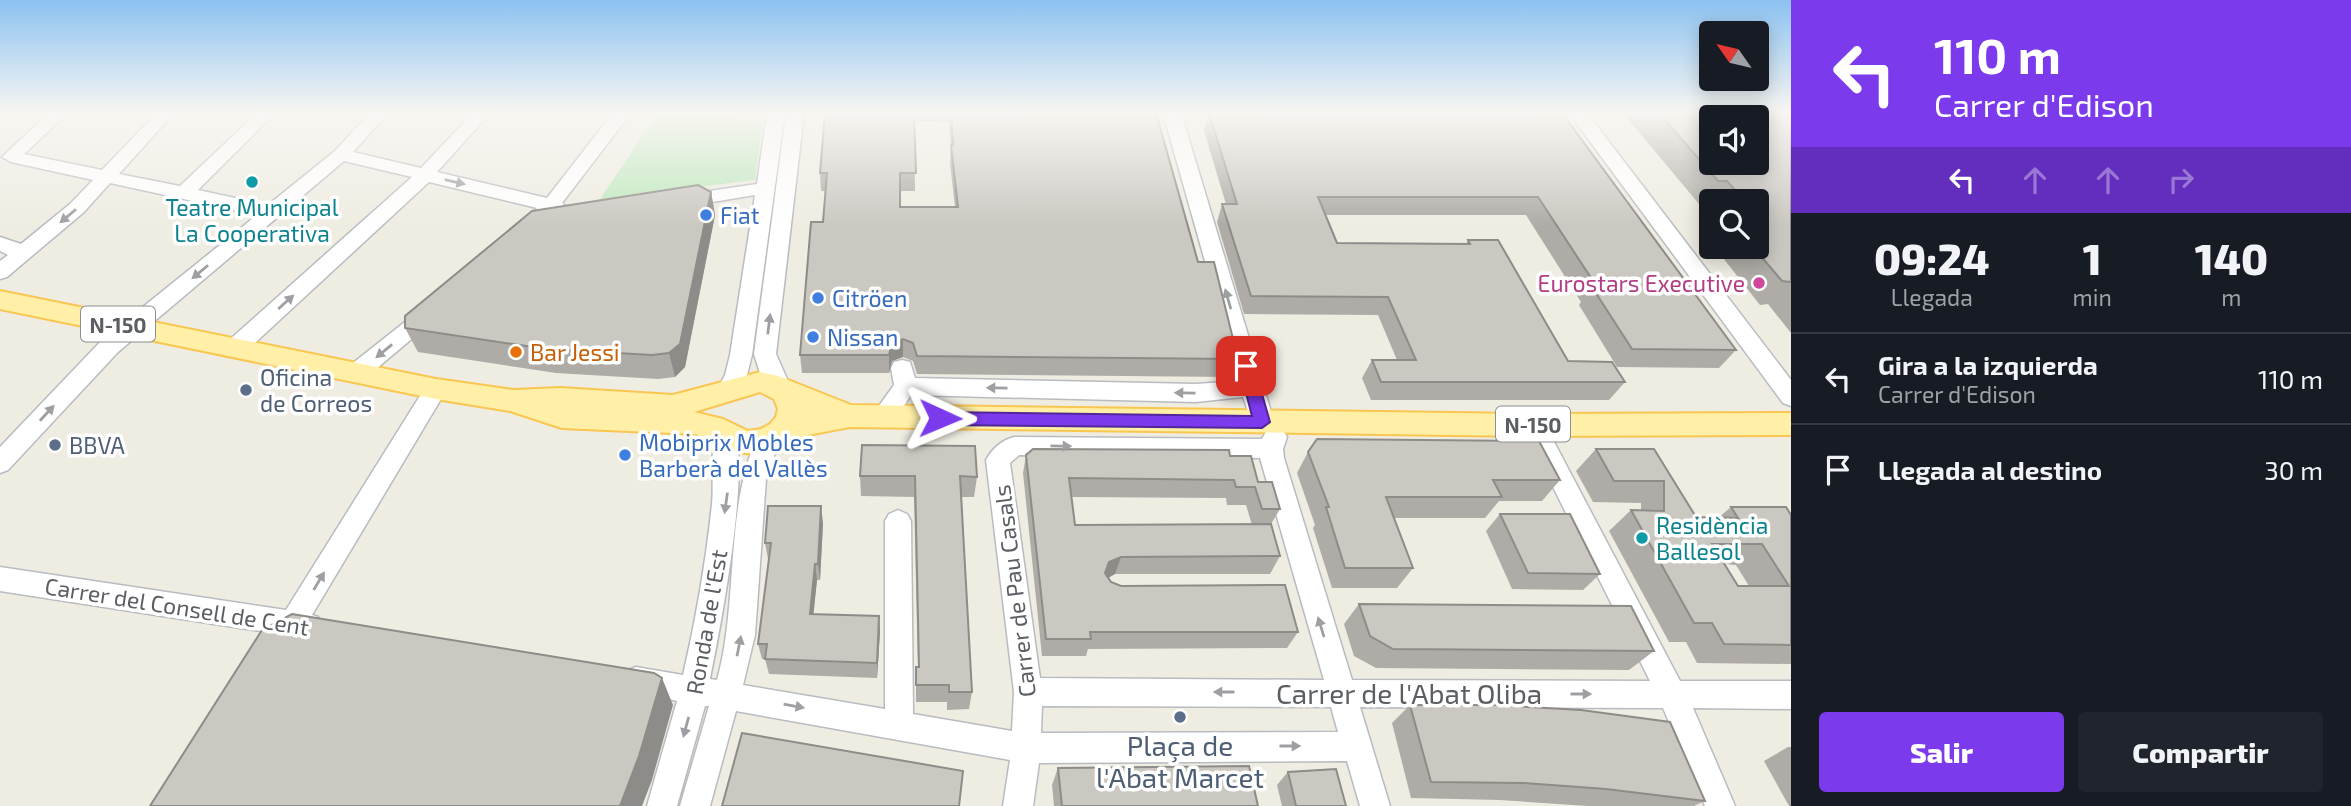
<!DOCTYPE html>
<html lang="es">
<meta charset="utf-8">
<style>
body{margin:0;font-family:"Exo 2",sans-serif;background:#20242c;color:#f1f3f6;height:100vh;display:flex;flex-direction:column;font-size:26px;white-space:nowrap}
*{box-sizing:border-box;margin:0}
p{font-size:23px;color:#9ea1a6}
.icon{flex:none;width:38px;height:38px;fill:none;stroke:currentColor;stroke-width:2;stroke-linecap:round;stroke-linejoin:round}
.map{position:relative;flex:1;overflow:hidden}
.panel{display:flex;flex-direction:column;background:#171b24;width:560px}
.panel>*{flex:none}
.top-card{background:#7c3aed;color:#fff;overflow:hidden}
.needle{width:46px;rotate:304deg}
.tools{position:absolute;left:1699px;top:21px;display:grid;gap:14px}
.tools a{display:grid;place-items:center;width:70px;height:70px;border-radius:7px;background:#171b24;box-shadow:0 4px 18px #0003;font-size:35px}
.pin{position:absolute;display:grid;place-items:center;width:60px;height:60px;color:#fff;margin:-30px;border-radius:14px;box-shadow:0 4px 10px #0006}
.me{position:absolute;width:77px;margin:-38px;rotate:91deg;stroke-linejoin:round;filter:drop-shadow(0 0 5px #0008)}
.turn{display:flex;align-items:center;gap:24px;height:147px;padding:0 28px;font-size:32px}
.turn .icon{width:91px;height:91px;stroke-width:2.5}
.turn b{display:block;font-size:49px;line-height:60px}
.lanes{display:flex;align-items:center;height:66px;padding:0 28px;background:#0003;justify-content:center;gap:35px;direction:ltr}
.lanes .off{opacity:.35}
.eta{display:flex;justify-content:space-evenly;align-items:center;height:119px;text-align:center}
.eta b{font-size:42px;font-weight:800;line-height:49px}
.cta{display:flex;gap:14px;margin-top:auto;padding:14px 28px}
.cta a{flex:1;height:80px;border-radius:7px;background:#7c3aed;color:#fff;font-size:28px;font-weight:800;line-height:80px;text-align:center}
.cta a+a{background:#20242c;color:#f1f3f6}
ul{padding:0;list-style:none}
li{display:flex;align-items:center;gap:21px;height:91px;padding:0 28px;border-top:2px solid #363941}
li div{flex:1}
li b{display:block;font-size:26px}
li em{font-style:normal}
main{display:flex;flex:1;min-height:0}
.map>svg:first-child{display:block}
</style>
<main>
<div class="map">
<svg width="1791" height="806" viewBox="0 0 1791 806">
<rect width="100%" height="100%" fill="#efece2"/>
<path fill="#bee8bd" d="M658,113H701L763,121L755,180L600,199Z"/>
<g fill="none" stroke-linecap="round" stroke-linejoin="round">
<defs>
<g id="minor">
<path d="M49,113H68L24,154L102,170L157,113H174L119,174L180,186L257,113H275L198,190L268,205L335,151L370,113H388L353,152L421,168L473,113H490L437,172L547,198L613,113H631L562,203L571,211L568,215L561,217L553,214C543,225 535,239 520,234L517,230L537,208L429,182L243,354L235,356L227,354L224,348L227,342L412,177L344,161L118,352L8,470L0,473V447L102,340L257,215L110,183L84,212L7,277L0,279V261L8,255L0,251V237L21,244L70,204L93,180L11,162L2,157Z"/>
<path d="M767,113H785L752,355L747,375L735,398L727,401L719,398L716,392L725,375L730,355L755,195L682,207L673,201L682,195L757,184Z"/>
<path d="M786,113H804L776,354L791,388L788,394L780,396L772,394L760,373L754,354Z"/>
<path d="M1163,113H1181L1264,388L1274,422L1270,428L1262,431L1254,428L1243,397L1196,402L911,395C902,408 894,429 875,423L871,417L894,385L891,368L894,362L902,360L910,362L915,378L1196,384L1239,381Z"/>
<path d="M1569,113H1587L1791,380V406L1783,403Z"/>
<path d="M432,304L439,306L442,311L439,316L364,379L356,381L348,379L345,373L348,367L425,306Z"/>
<path d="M436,380L444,383L447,389L312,615L318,617L322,626L318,635L308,638L299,637L297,642L287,645L277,642L273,633L0,591V567L286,610L428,383Z"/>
<path d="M1534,416L1542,419L1680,681H1791V709L1693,708L1735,806H1705L1663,708L1360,707L1390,806H1360L1347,761L1039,763L1033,806H1003L1010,760L736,711L710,806H680L709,706H705L677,806H647L677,701L626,689L622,680L626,671L636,667L683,675C696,619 706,561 712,504C714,486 710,441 717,428L725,426L733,428C752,464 719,635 710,679L717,680C739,603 724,501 760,432L768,430L776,432L780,439L766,479L755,635L743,685L885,709V521L889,514L898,510L907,514L911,521L913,714L1012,731L1014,692L986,460C992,449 1002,440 1014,437L1262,439L1267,430L1275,428L1283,430L1287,437L1283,449L1284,458L1352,680L1650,681L1522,425L1526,419ZM1019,455L1260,458L1324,680L1040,678L1010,463ZM1042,706L1331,707L1338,732L1041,733Z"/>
</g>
<path id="major" d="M0,291L436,379L514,390L561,388L673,395L760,372L778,376L851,405L1534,414L1791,413V435L1534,436L849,427C831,431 813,433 796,438C778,442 764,455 744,453C726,451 712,437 694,434L562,428L510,411L436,399L0,309ZM760,392L774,399L778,409L776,417L770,424L761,429L748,431L723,419L694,412Z"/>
</defs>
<use href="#minor" stroke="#b8bbc0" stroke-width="3"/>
<use href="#major" stroke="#f9c751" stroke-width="4"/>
<use href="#minor" fill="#fff" fill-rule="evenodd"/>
<use href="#major" fill="#ffefa7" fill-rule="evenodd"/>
</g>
<g fill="#afaca7" fill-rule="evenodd">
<path d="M825,113H1156L1198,262L1238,359L1230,377L917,374L913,361L903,357L892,361L889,373H802L800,355L823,222L825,191H821L820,173ZM914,121L949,122L951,145L950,163L955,207H900V191H915Z"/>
<path d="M1209,113H1562L1736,350L1719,368L1617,367L1579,305L1581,302L1526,215H1325L1337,243L1466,244L1468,240L1568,361L1625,382L1609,400H1371L1362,378L1372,360H1397L1378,315L1244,314L1217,222L1222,204H1226L1204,131Z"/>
<path d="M1623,113H1791V333L1768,304L1760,305L1716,249L1717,247H1757V201H1712V209L1708,204H1699Z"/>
<path d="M711,192L715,215L685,367L675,377L658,379L556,373L418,352L405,328Z"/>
<path d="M1596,449H1654L1696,517L1718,518L1731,507L1791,515V664L1697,663L1686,642H1669L1609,531L1631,510H1641V503L1593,502L1576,471ZM1725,564L1736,565L1749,586H1738Z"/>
<path d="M1308,452L1560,480L1542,501H1499L1485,518H1393L1413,568L1397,588H1332L1313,528L1315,525L1297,473Z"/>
<path d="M1026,455L1230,456L1258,482L1280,509L1271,524L1280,556L1270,574H1115L1108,578L1111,582L1121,586L1298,632L1287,648L1088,649L1086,656H1042L1023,473ZM1071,497L1226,498L1227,505H1246L1252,525H1075Z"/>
<path d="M860,476L977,477L974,497H961L972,692L969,709L947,710V702H916V667H918L914,497L861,496Z"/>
<path d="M1500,514L1600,574L1583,590L1512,589L1486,531Z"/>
<path d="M823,523L820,580H817L813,614L879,616L880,632L877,678L769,674L765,659H762L758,644L769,559H768L765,543Z"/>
<path d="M1359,604L1654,651L1629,670L1376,668L1354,656L1344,624Z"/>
<path d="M1410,705L1705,801L1694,806H1588L1500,800L1411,798L1392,723Z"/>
<path d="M1788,747H1791V806H1789L1764,761Z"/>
<path d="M1058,768L1258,806H1054L1052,785Z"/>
<path d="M1288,772L1346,806H1282L1277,785Z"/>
</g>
<g fill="#8e8c88">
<path d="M711,192L715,215L685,367L675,377L669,353Z"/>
<path d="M903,339V357L892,361L889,373V355L892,343Z"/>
<path d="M821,506L823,523L820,580L818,564Z"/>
<path d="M1121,557L1115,574L1104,580L1100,590L1109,562Z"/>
<path d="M815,564L817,580L812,629L810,614Z"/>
<path d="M879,616L880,632L877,678V663Z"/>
<path d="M662,678L673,705L652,780L642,806H620Z"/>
</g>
<g fill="#cbc8c2" stroke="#8e8c88" stroke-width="2" fill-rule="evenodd">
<path d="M825,113H914L916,173H900V207H958L951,145H953L951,113H1156L1198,262H1214L1238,359L917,356L913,343L903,339L892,343L889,355H800L811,222H823L827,173H820Z"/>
<path d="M1209,113H1562L1736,350L1632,349L1592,287H1597L1538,197H1318L1337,243L1470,244L1468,240H1498L1568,361L1612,362L1625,382H1381L1372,360H1416L1388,297L1251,296L1222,204H1237Z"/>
<path d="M1659,113H1791V282L1782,281L1753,247H1757V201H1745L1727,181H1718ZM1712,117H1757V163H1712Z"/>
<path d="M698,185L711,192L680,344L669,353L652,355L546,349L405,328V316L532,211Z"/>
<path d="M1317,439L1539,441L1560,480H1493L1502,497H1386L1413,568H1345L1326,507H1329L1308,452Z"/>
<path d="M862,445L975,446L977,477L960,476L972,692H949V685H916V667H919L915,476H860Z"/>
<path d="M1033,449L1229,450L1230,456H1251L1258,482H1272L1280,509H1262L1255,487H1236L1234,480L1069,478L1075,525L1271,524L1280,556L1121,557L1109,562L1105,573L1111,582L1121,586L1285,585L1298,632H1090L1091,639H1046L1026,455Z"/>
<path d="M1596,449H1654L1696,517L1738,518L1731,507H1786L1791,515V645L1724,644L1712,623H1694L1631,510L1664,511V481H1614ZM1712,544H1762L1789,586H1738Z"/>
<path d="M768,506H821L818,564H815L810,614L879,616L877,663L765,659L767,644H758L771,543H765Z"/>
<path d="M1500,514H1570L1600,574L1528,573Z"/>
<path d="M1359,604L1631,606L1654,651L1393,649L1370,636Z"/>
<path d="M292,614L654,673L662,678L639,756L620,806H150L262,630Z"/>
<path d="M1410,705H1495L1581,710L1670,722L1705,801L1606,789L1523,783L1431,782Z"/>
<path d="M742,733L963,771L959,806H722Z"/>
<path d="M1249,766L1258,806H1062L1058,768Z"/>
<path d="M1336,769L1346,806H1296L1288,772Z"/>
</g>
<defs><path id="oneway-solid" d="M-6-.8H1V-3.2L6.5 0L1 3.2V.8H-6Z" transform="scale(1.75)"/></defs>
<g fill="#9d9fa2">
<use href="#oneway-solid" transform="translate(455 182) rotate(13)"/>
<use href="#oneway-solid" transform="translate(68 216) rotate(140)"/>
<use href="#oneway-solid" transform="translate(200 272) rotate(140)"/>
<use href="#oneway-solid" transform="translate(1228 299) rotate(-106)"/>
<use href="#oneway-solid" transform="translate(286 302) rotate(-42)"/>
<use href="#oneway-solid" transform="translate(769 324) rotate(-83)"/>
<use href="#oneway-solid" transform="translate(384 351) rotate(141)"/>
<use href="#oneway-solid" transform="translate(997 388) rotate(-179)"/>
<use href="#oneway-solid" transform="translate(1185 393) rotate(-179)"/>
<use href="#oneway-solid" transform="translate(47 413) rotate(-47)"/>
<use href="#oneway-solid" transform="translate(1061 446) rotate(1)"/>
<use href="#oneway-solid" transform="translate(726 503) rotate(98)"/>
<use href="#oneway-solid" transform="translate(319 581) rotate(-59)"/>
<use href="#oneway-solid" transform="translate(1321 627) rotate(-107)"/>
<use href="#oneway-solid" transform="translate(739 646) rotate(-79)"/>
<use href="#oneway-solid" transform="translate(1224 692) rotate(-180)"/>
<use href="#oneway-solid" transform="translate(1581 694)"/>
<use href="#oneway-solid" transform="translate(794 706) rotate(10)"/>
<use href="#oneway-solid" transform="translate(686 727) rotate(105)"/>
<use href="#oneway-solid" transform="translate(1290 746)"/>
</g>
<linearGradient id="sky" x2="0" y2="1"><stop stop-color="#8cc2f1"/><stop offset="0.5" stop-color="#f8f6f2"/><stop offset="1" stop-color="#f8f6f2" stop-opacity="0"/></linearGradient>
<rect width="1791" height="226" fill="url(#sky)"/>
<path fill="#7c3aed" stroke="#51269a" stroke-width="2" d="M1246,360L1254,366L1270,422L1262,428L940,425L932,418L940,412L1252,416L1239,366Z"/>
<g fill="#0f9aa8" stroke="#fff" stroke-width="2.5">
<circle cx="252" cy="182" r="7"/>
<circle cx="1642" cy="538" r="7"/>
</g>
<g fill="#3f7fe0" stroke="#fff" stroke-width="2.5">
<circle cx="706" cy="215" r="7"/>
<circle cx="818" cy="298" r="7"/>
<circle cx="813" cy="337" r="7"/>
<circle cx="625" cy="455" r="7"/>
</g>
<circle fill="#d1479c" stroke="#fff" stroke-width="2.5" cx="1759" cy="283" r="7"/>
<circle fill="#e8710a" stroke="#fff" stroke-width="2.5" cx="516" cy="352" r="7"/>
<g fill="#5c6f8a" stroke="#fff" stroke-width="2.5">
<circle cx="246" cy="390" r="7"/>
<circle cx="55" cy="445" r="7"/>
<circle cx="1180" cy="717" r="7"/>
</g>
<g text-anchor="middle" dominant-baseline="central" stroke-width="7" stroke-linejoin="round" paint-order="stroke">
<g fill="#fff" stroke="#8c8f92" stroke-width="2">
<rect x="81" y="306.5" width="74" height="35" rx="5"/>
<rect x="1496" y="406.5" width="74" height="35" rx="5"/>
</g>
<g font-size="21" font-weight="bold" fill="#5b5f64">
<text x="118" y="324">N-150</text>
<text x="1533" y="424">N-150</text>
</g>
<g font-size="23" fill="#0d838f" stroke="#fff">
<text x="252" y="207">Teatre Municipal<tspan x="252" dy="26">La Cooperativa</tspan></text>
<text x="1656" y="525" text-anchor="start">Residència<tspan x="1656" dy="26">Ballesol</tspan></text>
</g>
<g font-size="23" fill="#366cbe" stroke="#fff" text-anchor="start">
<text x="720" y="215">Fiat</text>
<text x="832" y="298">Citröen</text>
<text x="827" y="337">Nissan</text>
<text x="639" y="442">Mobiprix Mobles<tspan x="639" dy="26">Barberà del Vallès</tspan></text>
</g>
<g font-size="23" fill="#b23c85" stroke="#fff" text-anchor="end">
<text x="1745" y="283">Eurostars Executive</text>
</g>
<g font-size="23" fill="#c56008" stroke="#fff" text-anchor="start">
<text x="530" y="352">Bar Jessi</text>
</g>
<g font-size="23" fill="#4e5e75" stroke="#fff" text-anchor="start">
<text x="260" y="377">Oficina<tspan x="260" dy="26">de Correos</tspan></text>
<text x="69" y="445">BBVA</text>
</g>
<g font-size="23" fill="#5b5f64" stroke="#fff">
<text transform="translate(1014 591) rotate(-97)">Carrer de Pau Casals</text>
<text transform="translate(177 606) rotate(9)">Carrer del Consell de Cent</text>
<text transform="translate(706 622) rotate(-80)">Ronda de l'Est</text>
</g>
<g font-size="28" fill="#5b5f64" stroke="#fff">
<text x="1409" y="693">Carrer de l'Abat Oliba</text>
</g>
<g font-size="28" fill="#4e5e75" stroke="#fff">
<text x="1180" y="745">Plaça de<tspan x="1180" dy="32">l'Abat Marcet</tspan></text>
</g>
</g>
</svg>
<div class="tools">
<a><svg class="needle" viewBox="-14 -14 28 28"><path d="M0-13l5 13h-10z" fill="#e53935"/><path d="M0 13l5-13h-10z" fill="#9ea1a6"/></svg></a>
<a><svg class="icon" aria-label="sound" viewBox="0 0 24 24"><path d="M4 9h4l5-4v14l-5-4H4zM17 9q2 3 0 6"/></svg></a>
<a><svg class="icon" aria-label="search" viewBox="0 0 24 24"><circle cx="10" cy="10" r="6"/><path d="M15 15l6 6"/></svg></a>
</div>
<div class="pin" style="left:1246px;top:366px;background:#d93025"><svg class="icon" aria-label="arrive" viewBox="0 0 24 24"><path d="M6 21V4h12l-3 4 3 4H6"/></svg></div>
<svg class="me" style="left:940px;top:418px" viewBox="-20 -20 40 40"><path d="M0-17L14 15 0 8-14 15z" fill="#7c3aed" stroke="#fff" stroke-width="4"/></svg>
</div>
<section class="panel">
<div class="top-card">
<div class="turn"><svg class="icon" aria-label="left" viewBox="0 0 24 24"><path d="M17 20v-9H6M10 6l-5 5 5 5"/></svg><div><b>110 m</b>Carrer d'Edison</div></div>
<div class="lanes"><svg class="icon" aria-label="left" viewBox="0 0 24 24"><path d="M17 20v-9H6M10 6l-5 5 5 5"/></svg><svg class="icon off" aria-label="ahead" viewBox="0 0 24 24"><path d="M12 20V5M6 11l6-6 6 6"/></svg><svg class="icon off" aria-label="ahead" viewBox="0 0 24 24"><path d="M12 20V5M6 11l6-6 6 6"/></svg><svg class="icon off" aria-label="right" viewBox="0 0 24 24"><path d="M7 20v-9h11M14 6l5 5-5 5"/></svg></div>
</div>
<div class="eta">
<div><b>09:24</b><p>Llegada</p></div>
<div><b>1</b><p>min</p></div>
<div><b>140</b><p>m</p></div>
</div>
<ul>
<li><svg class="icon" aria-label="left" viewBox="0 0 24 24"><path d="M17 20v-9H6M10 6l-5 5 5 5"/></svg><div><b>Gira a la izquierda</b><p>Carrer d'Edison</p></div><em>110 m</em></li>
<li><svg class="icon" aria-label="arrive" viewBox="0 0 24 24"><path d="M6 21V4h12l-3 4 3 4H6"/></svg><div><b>Llegada al destino</b></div><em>30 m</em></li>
</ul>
<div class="cta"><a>Salir</a><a>Compartir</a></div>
</section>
</main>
